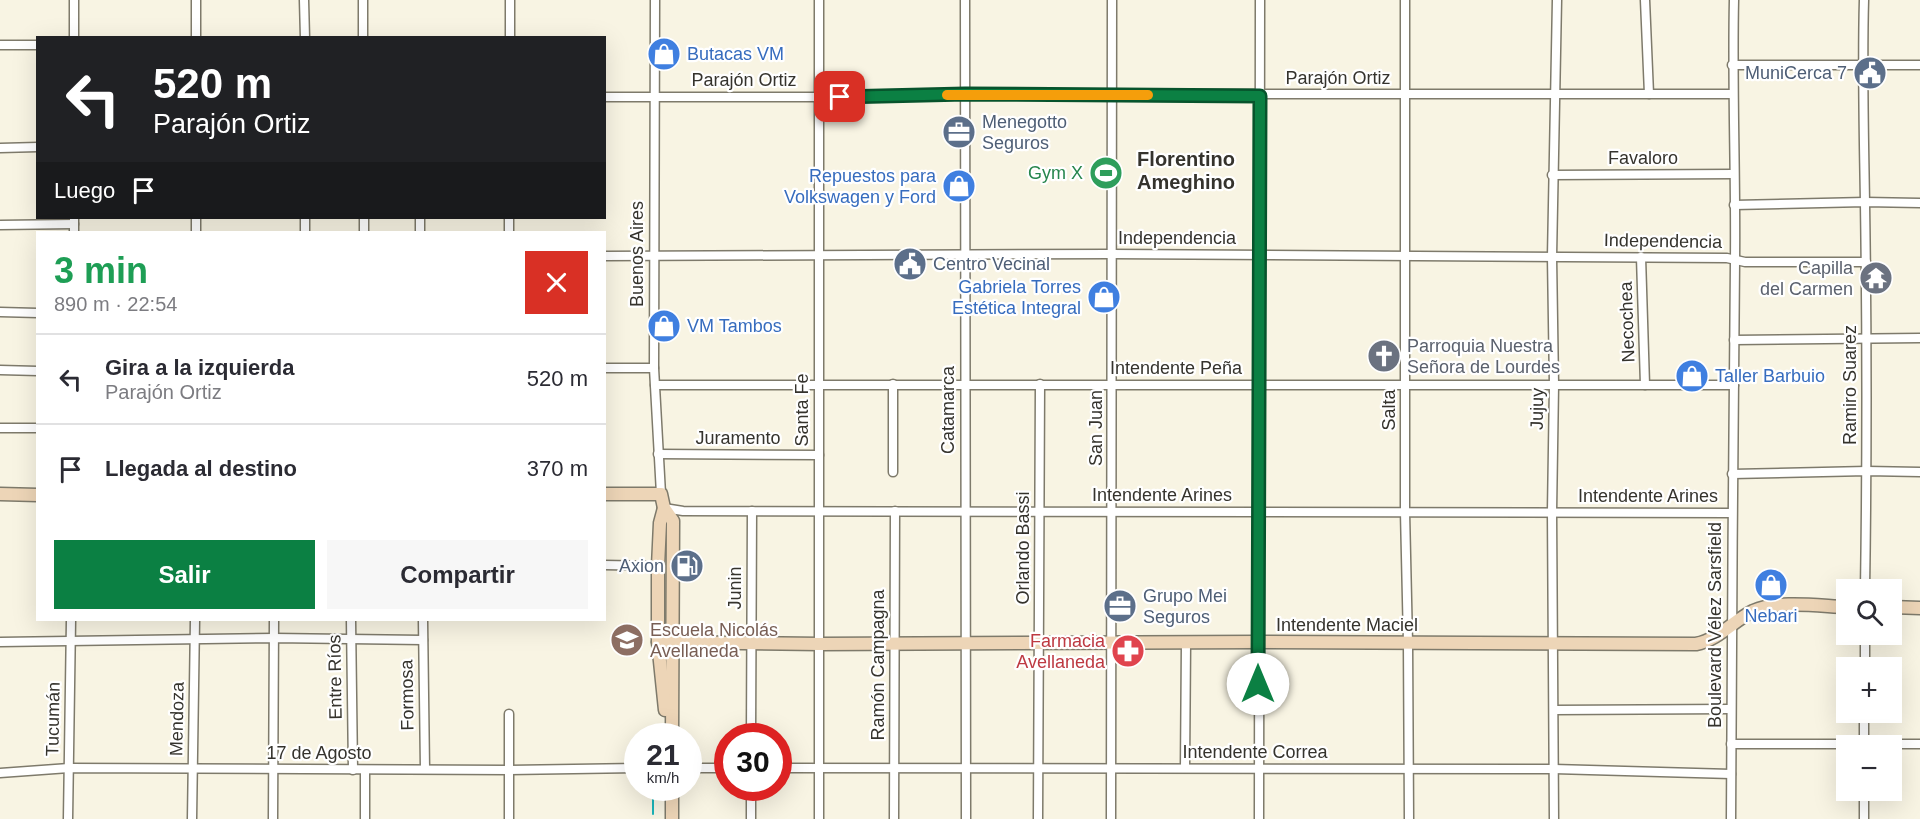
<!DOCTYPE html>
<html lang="es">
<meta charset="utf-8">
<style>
body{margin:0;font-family:Helvetica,sans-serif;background:#f7f7f7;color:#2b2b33;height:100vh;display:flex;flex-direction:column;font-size:22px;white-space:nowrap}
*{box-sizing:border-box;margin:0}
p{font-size:20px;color:#7c7c81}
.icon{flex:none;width:33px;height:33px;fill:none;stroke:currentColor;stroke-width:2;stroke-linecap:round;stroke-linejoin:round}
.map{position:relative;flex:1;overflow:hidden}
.side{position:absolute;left:36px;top:231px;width:570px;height:390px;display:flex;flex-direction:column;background:#fff;border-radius:0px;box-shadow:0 6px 24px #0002}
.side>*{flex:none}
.top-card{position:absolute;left:36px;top:36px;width:570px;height:183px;border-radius:0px;box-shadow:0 6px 24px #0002;background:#202124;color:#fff;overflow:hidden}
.tools{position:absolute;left:1836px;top:579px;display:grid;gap:12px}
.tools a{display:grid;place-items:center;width:66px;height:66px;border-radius:0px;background:#fff;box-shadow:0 6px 24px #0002;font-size:30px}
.speed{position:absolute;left:624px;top:723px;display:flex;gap:12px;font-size:30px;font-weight:700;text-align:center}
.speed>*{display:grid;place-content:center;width:78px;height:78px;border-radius:50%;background:#fff;box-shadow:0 6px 24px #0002;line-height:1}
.speed small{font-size:15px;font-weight:400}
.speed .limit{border:9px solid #d22;background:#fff;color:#111}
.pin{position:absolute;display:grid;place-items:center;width:51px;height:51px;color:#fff;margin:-26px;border-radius:12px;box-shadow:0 3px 9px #0006}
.me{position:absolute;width:66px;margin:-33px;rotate:0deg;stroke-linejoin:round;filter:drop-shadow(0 0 4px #0008)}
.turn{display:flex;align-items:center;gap:21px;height:126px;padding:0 18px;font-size:27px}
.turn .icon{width:78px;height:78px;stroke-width:2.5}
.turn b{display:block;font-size:42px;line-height:51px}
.then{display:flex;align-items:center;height:57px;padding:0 18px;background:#0003;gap:12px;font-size:22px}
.round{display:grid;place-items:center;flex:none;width:63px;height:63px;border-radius:0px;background:#f7f7f7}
.headline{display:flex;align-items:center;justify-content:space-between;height:102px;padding:0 18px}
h1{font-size:36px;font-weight:600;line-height:45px;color:#1e9e55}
.action{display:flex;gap:12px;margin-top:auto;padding:12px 18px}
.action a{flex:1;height:69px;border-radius:0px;background:#0b8043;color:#fff;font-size:24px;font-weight:600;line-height:69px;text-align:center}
.action a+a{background:#f7f7f7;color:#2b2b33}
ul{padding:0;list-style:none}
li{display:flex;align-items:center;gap:18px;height:90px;padding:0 18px;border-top:2px solid #e1e1e2}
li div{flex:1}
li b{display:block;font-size:22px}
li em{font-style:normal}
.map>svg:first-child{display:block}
</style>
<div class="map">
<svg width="1920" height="819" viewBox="0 0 1920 819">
<rect width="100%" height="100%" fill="#f8f4e3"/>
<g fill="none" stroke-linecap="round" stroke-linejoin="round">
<path stroke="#1ab4b9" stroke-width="2" d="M653,788V814"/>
<defs>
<g id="minor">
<path d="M304,0L305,38"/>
<path d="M363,0V38"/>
<path d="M655,0L654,368L661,494"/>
<path d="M819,0V819"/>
<path d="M965,0L966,819"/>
<path d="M1405,0V512L1408,643L1409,819"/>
<path d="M1645,0L1649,94"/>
<path d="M1864,0C1862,68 1864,136 1865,204C1867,333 1867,461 1865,590"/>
<path d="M74,38V0"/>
<path d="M196,38V0"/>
<path d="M510,38V0"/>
<path d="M0,45H38"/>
<path d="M1732,65H1920"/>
<path d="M604,97H819L965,94H1732"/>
<path d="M0,148L38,147"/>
<path d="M1552,175L1734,174"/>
<path d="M1734,205L1865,202L1920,203"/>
<path d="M74,218V232"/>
<path d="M196,218V232"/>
<path d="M420,218V232"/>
<path d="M0,225L74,224"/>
<path d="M305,232V218"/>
<path d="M364,232V218"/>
<path d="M509,232V218"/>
<path d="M604,256L1111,254L1727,258L1745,262H1866"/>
<path d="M1641,257L1645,385"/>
<path d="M0,312L38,313"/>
<path d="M1734,340L1920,338"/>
<path d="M604,368H654"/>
<path d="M0,370L38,371"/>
<path d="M893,384V472"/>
<path d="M655,385H1734"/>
<path d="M0,428H38"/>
<path d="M658,454L819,455"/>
<path d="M1732,474L1867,471L1920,472"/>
<path d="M664,508L683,511L1732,513"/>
<path d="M604,565L658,566"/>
<path d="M351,620L353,770"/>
<path d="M423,620L425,769"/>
<path d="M0,642L274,638L423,640"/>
<path d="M1865,668V634"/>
<path d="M1554,710L1731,709"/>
<path d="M509,714V819"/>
<path d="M751,736L752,511"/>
<path d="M1731,744H1920"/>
<path d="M1864,746V712"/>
<path d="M688,768H728"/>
<path d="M778,768L1554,769L1731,774"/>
<path d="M1185,768L1186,643"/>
<path d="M365,770V819"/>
<path d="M0,773L69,768L509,770L638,768"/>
<path d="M1864,790V819"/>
<path d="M68,819L71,620"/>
<path d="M192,819L195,620"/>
<path d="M273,819L274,620"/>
<path d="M751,819V788"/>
<path d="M894,819L895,511"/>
<path d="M1038,819L1040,384"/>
<path d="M1111,819L1112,0"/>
<path d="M1259,819L1260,0"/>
<path d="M1554,819L1552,512L1554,385L1552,257L1557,0"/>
<path d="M1731,819C1731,633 1734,448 1735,262C1736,175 1732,88 1734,0"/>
</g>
<g id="secondary">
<path d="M0,494L38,495"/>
<path d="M604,494H661L664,508L673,521L672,736"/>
<path d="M664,508L660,523L658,566V642L665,710"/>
<path d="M1892,607L1920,608"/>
<path d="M658,642L820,644L1258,642L1696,644C1718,640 1733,621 1753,611C1778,600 1819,606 1846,607"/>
<path d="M672,788V819"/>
</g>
</defs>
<use href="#minor" stroke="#7e7a6b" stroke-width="11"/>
<use href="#secondary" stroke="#7e7a6b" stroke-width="15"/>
<use href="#minor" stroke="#fff" stroke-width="8"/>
<use href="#secondary" stroke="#edd5b7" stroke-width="12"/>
</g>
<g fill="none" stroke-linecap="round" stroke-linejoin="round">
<defs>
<path id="route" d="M840,97L965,94L1260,96L1258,684"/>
</defs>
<use href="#route" stroke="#07532c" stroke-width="15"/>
<use href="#route" stroke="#0b8043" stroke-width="10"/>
<path stroke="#f59e0b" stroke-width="10" d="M947,95H1148"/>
</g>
<defs>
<symbol id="shop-disc" viewBox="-11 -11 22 22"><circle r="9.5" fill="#3f7fe0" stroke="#fff"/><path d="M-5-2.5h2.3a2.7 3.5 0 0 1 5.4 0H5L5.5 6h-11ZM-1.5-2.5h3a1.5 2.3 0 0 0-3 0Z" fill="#fff"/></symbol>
<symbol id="civic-disc" viewBox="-11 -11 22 22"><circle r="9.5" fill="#5c6f8a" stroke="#fff"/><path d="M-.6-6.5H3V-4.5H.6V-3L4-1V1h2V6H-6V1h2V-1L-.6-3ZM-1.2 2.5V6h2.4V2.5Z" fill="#fff"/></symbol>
<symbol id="office-disc" viewBox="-11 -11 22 22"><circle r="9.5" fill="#5c6f8a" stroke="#fff"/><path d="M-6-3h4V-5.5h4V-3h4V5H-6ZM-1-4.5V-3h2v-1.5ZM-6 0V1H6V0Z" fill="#fff"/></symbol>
<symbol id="stadium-disc" viewBox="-11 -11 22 22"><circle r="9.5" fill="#2e9e5b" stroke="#fff"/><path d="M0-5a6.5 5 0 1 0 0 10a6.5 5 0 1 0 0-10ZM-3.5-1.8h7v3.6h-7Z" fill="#fff"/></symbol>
<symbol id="temple-disc" viewBox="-11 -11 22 22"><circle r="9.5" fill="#6b7280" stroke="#fff"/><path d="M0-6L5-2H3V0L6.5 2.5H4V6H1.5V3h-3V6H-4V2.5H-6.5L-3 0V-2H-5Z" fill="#fff"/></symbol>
<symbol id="church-disc" viewBox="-11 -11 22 22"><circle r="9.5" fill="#6b7280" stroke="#fff"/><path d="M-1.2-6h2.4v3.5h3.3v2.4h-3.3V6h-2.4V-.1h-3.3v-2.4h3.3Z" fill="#fff"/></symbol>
<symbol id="fuel-disc" viewBox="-11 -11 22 22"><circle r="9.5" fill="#5c6f8a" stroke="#fff"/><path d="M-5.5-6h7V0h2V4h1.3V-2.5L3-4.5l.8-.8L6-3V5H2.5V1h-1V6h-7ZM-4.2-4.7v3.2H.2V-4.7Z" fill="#fff"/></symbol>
<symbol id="school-disc" viewBox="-11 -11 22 22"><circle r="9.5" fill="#8d6e63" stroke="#fff"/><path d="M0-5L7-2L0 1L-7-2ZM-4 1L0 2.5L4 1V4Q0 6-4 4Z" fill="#fff"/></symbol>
<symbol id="pharmacy-disc" viewBox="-11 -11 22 22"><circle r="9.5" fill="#e0444e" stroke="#fff"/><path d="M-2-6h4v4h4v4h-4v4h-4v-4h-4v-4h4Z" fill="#fff"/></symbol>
</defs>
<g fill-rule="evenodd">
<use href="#shop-disc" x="645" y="35" width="38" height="38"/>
<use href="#civic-disc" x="1851" y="54" width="38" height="38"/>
<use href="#office-disc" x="940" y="113" width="38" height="38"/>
<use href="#stadium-disc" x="1087" y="154" width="38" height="38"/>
<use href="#shop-disc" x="940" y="167" width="38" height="38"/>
<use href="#civic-disc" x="891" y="245" width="38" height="38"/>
<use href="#temple-disc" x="1857" y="259" width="38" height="38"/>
<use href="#shop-disc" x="1085" y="278" width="38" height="38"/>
<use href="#shop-disc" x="645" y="307" width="38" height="38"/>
<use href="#church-disc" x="1365" y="337" width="38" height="38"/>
<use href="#shop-disc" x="1673" y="357" width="38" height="38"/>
<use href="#fuel-disc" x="668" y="547" width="38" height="38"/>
<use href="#shop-disc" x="1752" y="566" width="38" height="38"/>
<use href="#office-disc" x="1101" y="587" width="38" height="38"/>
<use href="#school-disc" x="608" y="621" width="38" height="38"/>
<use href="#pharmacy-disc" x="1109" y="632" width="38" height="38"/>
</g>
<g text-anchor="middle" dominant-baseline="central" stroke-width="4.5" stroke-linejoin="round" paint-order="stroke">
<g font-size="18" fill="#366cbe" stroke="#fff" text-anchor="start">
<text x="687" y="54">Butacas VM</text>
<text x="936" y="176" text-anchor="end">Repuestos para<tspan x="936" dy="21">Volkswagen y Ford</tspan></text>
<text x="1081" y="287" text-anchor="end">Gabriela Torres<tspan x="1081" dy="21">Estética Integral</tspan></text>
<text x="687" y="326">VM Tambos</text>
<text x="1715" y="376">Taller Barbuio</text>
<text x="1771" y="616" text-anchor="middle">Nebari</text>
</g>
<g font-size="18" fill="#4e5e75" stroke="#fff" text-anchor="start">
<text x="1847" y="73" text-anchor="end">MuniCerca 7</text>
<text x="982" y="122">Menegotto<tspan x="982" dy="21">Seguros</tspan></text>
<text x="933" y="264">Centro Vecinal</text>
<text x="664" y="566" text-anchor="end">Axion</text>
<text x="1143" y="596">Grupo Mei<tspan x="1143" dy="21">Seguros</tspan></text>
</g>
<g font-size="18" fill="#35332d" stroke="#fff">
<text x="1338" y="78">Parajón Ortiz</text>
<text x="744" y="80">Parajón Ortiz</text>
<text x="1643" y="158">Favaloro</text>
<text x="1177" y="238">Independencia</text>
<text transform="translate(1663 241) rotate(1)">Independencia</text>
<text transform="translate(637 254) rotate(-90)">Buenos Aires</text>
<text transform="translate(1627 322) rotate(-92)">Necochea</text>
<text x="1176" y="368">Intendente Peña</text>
<text transform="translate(1850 385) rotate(-90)">Ramiro Suarez</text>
<text transform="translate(1537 409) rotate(-89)">Jujuy</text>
<text transform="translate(802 410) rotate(-90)">Santa Fe</text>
<text transform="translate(948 410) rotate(-90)">Catamarca</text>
<text transform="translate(1389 410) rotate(-90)">Salta</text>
<text transform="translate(1096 428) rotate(-90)">San Juan</text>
<text x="738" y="438">Juramento</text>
<text x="1162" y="495">Intendente Arines</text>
<text x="1648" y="496">Intendente Arines</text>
<text transform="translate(1023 548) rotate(-90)">Orlando Bassi</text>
<text transform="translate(735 588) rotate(-90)">Junin</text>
<text x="1347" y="625">Intendente Maciel</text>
<text transform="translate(1715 625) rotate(-90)">Boulevard Vélez Sarsfield</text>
<text transform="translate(878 665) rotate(-90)">Ramón Campagna</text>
<text transform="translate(335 677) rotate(-91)">Entre Ríos</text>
<text transform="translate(407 695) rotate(-91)">Formosa</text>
<text transform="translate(53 719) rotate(-89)">Tucumán</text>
<text transform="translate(177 719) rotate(-89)">Mendoza</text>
<text x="1255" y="752">Intendente Correa</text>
<text x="319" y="753">17 de Agosto</text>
</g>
<g font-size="18" fill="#27864d" stroke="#fff" text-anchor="end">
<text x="1083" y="173">Gym X</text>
</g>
<g font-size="18" fill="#5b616d" stroke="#fff" text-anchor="end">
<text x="1853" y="268">Capilla<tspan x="1853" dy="21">del Carmen</tspan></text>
<text x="1407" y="346" text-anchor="start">Parroquia Nuestra<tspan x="1407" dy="21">Señora de Lourdes</tspan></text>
</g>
<g font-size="18" fill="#785e54" stroke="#fff" text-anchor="start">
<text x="650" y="630">Escuela Nicolás<tspan x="650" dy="21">Avellaneda</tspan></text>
</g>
<g font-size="18" fill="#be3a42" stroke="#fff" text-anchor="end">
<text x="1105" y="641">Farmacia<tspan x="1105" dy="21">Avellaneda</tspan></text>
</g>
<g font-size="20" font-weight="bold" fill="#35332d" stroke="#fff">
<text x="1186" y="159">Florentino<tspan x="1186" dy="23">Ameghino</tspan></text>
</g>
</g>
</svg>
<div class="tools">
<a><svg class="icon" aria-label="search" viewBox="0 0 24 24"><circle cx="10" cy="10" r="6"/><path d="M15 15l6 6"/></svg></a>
<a>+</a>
<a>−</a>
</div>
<div class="speed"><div>21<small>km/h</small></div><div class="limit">30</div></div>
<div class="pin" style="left:840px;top:97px;background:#d93025"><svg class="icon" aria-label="arrive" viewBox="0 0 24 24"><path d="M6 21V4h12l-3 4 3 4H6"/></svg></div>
<svg class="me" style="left:1258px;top:684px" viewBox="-20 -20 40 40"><circle r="19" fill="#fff"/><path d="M0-13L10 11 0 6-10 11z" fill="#0b8043"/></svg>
<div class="top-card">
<div class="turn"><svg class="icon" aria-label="left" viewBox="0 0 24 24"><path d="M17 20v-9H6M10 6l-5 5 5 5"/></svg><div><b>520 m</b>Parajón Ortiz</div></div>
<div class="then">Luego<svg class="icon" aria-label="arrive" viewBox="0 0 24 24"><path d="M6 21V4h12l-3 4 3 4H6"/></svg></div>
</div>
<section class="side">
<div class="headline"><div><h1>3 min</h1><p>890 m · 22:54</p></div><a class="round" style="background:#d93025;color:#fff"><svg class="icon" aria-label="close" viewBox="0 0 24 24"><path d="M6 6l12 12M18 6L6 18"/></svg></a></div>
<ul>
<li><svg class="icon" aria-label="left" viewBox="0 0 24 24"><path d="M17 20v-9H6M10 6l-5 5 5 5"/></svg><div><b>Gira a la izquierda</b><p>Parajón Ortiz</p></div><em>520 m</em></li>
<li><svg class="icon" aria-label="arrive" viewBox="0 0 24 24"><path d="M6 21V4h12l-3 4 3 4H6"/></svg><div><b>Llegada al destino</b></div><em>370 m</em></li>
</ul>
<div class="action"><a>Salir</a><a>Compartir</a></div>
</section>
</div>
